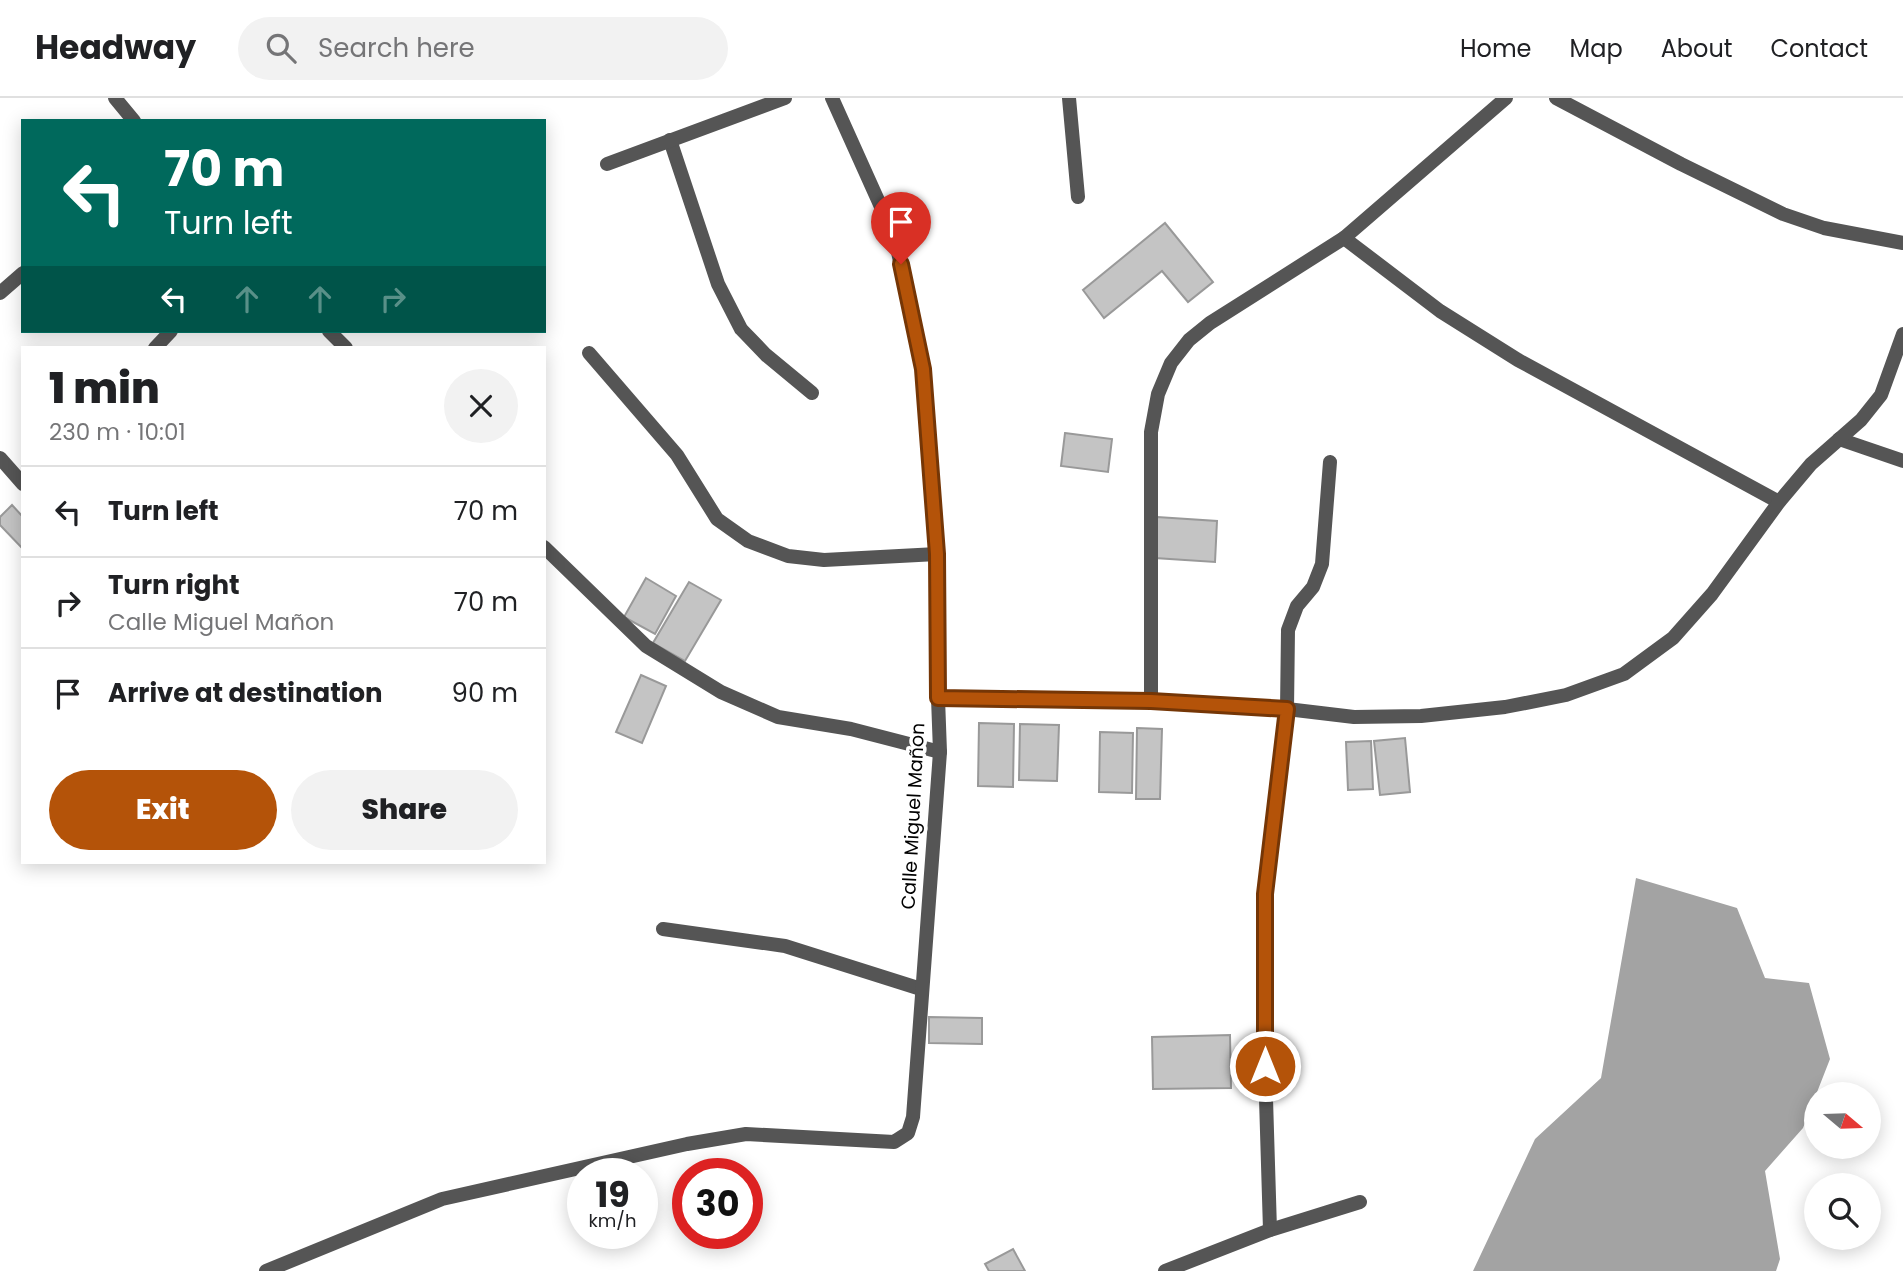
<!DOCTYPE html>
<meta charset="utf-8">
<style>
body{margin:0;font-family:Poppins,sans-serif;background:#f2f2f2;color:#202124;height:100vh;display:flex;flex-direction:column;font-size:26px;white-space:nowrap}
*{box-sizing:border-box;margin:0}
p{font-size:23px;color:#757577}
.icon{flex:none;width:38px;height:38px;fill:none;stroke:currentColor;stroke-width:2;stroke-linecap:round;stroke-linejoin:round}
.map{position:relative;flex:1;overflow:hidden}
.sheet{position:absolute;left:21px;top:248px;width:525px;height:518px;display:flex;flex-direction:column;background:#fff;border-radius:0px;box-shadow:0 4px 18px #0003}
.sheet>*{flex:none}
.banner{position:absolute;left:21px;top:21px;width:525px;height:214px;border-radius:0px;box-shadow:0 4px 18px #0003;background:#00695c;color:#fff;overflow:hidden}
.needle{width:46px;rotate:109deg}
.buttons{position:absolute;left:1804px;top:984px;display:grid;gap:14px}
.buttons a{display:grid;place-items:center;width:77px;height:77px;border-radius:50%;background:#fff;box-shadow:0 4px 18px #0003;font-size:35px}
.speed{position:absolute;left:567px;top:1060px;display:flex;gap:14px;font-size:35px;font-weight:700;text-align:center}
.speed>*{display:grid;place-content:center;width:91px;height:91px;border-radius:50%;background:#fff;box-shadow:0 4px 18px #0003;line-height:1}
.speed small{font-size:18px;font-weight:400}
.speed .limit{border:10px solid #d22;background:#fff;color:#111}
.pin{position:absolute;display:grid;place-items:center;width:60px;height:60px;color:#fff;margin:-72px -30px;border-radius:50% 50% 50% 0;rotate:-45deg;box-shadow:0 0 7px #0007}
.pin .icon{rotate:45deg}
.me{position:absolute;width:77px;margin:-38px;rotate:0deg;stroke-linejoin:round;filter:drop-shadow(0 0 5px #0008)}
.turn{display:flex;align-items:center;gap:24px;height:147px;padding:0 28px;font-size:32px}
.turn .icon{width:91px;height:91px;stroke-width:2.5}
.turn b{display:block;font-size:49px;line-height:60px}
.lanes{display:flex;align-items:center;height:66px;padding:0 28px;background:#0003;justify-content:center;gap:35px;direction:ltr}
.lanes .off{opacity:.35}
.round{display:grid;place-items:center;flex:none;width:74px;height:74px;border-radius:37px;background:#f2f2f2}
.summary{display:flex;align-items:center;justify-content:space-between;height:119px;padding:0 28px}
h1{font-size:42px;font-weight:800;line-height:52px}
.action{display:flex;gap:14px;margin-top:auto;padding:14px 28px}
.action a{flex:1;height:80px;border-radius:42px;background:#b45309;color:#fff;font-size:28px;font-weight:800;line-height:80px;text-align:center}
.action a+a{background:#f2f2f2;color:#202124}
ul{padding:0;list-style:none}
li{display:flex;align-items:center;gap:21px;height:91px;padding:0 28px;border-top:2px solid #e0e0e0}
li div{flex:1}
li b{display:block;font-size:26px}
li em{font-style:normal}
header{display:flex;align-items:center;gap:42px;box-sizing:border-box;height:98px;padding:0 35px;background:#fff;border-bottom:2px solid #e0e0e0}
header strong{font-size:33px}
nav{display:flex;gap:38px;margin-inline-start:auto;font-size:24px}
.search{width:490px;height:63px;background:#f2f2f2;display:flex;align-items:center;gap:18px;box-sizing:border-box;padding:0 24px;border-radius:38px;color:#757577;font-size:26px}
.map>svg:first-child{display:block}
</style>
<header>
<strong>Headway</strong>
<div class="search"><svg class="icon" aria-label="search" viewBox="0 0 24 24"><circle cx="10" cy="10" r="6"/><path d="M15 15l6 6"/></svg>Search here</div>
<nav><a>Home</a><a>Map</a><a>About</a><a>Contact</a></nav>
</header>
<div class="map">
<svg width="1903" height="1173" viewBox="0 0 1903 1173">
<rect width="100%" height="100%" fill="#fff"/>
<path fill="#a3a3a3" d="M1636,780L1737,810L1765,880L1809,885L1830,961L1803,1030L1765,1073L1780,1161L1776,1173H1473L1535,1041L1601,980Z"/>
<g fill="#c4c4c4" stroke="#999" stroke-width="2">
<path d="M1165,125L1213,184L1188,204L1162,173L1104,220L1083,192Z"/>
<path d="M1065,335L1112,341L1108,374L1061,368Z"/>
<path d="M12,407L23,419V451L0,427V419Z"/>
<path d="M1157,419L1217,423L1215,464L1155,460Z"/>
<path d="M646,480L676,498L655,536L624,519Z"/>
<path d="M689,484L721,502L685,563L653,545Z"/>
<path d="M641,577L666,588L642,645L616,634Z"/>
<path d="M979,625L1014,626L1013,689L978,688Z"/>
<path d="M1020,626L1059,627L1057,683L1019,682Z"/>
<path d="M1137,630L1162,631L1160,701H1136Z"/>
<path d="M1100,634L1133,635L1132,695L1099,694Z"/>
<path d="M1405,640L1410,694L1380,697L1374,643Z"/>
<path d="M1371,643L1373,691L1348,692L1346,644Z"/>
<path d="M929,919L982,920V946L929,945Z"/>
<path d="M1230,937L1231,990L1153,991L1152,939Z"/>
<path d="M1013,1151L1025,1173H989L985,1166Z"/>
</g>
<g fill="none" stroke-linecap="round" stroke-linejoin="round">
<g stroke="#555" stroke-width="14">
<path d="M670,42L718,186L741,231L766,257L812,295"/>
<path d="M607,66L785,0"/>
</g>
<g stroke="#555" stroke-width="14">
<path d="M115,0L134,23"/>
<path d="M1069,0L1078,99"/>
<path d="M1556,0L1681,66L1783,116L1824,130L1903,145"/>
<path d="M1344,140L1440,213L1518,262L1779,404"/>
<path d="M0,195L23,175"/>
<path d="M329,233L346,250"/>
<path d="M155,250L171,233"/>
<path d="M589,255L677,357L717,421L748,443L788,458L824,462L937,456"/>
<path d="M1839,341L1903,363"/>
<path d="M0,360L23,386"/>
<path d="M544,449L646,548L721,594L778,619L851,631L940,654"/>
<path d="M938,600L1151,603L1287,611L1354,619L1421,618L1505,609L1566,597L1624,576L1673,540L1712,496L1779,404L1811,366L1861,322L1881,297L1903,236"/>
<path d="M1151,603V334L1158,296L1171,265L1189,242L1210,225L1344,140L1506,0"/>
<path d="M663,831L785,848L921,891"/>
<path d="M1270,1132L1265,968V796L1287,611L1288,532L1297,508L1313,489L1322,466L1330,364"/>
<path d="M266,1173L442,1101L687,1046L746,1036L894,1044L908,1035L913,1019L940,654L938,600L937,456L923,271L895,140L832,0"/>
<path d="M1165,1173L1270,1132L1360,1104"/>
</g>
</g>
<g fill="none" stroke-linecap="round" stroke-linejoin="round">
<defs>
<path id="route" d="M901,166L923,271L937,456L938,600L1151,603L1287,611L1265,796V968"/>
</defs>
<use href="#route" stroke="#753606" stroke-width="18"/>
<use href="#route" stroke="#b45309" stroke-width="12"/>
</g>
<g text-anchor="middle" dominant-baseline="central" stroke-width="7" stroke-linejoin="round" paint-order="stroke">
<g font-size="19" fill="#000" stroke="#fff">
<text transform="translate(913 718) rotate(-87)">Calle Miguel Mañon</text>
</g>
</g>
</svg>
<div class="buttons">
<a><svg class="needle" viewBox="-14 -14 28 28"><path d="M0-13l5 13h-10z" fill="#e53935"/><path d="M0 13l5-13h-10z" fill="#757577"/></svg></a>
<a><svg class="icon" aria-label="search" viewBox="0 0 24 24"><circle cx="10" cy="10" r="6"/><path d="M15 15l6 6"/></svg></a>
</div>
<div class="speed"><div>19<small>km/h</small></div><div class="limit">30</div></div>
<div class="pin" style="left:901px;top:166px;background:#d93025"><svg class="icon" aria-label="arrive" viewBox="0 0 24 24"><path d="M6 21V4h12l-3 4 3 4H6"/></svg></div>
<svg class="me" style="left:1265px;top:968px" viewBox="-20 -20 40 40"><circle r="17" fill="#b45309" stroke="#fff" stroke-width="3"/><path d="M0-11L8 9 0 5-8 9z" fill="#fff"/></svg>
<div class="banner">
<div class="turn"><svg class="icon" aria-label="left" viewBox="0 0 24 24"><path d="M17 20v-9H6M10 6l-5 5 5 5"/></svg><div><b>70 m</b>Turn left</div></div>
<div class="lanes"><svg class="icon" aria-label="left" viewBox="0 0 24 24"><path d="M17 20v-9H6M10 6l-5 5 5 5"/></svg><svg class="icon off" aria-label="ahead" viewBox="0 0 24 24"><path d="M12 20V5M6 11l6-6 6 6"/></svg><svg class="icon off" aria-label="ahead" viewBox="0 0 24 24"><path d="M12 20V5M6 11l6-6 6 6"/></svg><svg class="icon off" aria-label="right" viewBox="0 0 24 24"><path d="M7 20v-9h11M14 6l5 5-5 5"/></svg></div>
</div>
<section class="sheet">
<div class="summary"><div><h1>1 min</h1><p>230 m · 10:01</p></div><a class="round"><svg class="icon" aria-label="close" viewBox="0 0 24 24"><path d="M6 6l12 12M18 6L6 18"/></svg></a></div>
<ul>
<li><svg class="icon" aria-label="left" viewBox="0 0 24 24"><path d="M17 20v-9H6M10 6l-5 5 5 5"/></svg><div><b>Turn left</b></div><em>70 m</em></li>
<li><svg class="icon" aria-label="right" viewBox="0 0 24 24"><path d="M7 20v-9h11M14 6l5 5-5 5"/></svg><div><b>Turn right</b><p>Calle Miguel Mañon</p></div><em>70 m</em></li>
<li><svg class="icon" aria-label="arrive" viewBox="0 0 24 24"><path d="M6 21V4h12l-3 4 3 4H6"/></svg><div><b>Arrive at destination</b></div><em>90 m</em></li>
</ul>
<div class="action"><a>Exit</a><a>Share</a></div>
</section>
</div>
